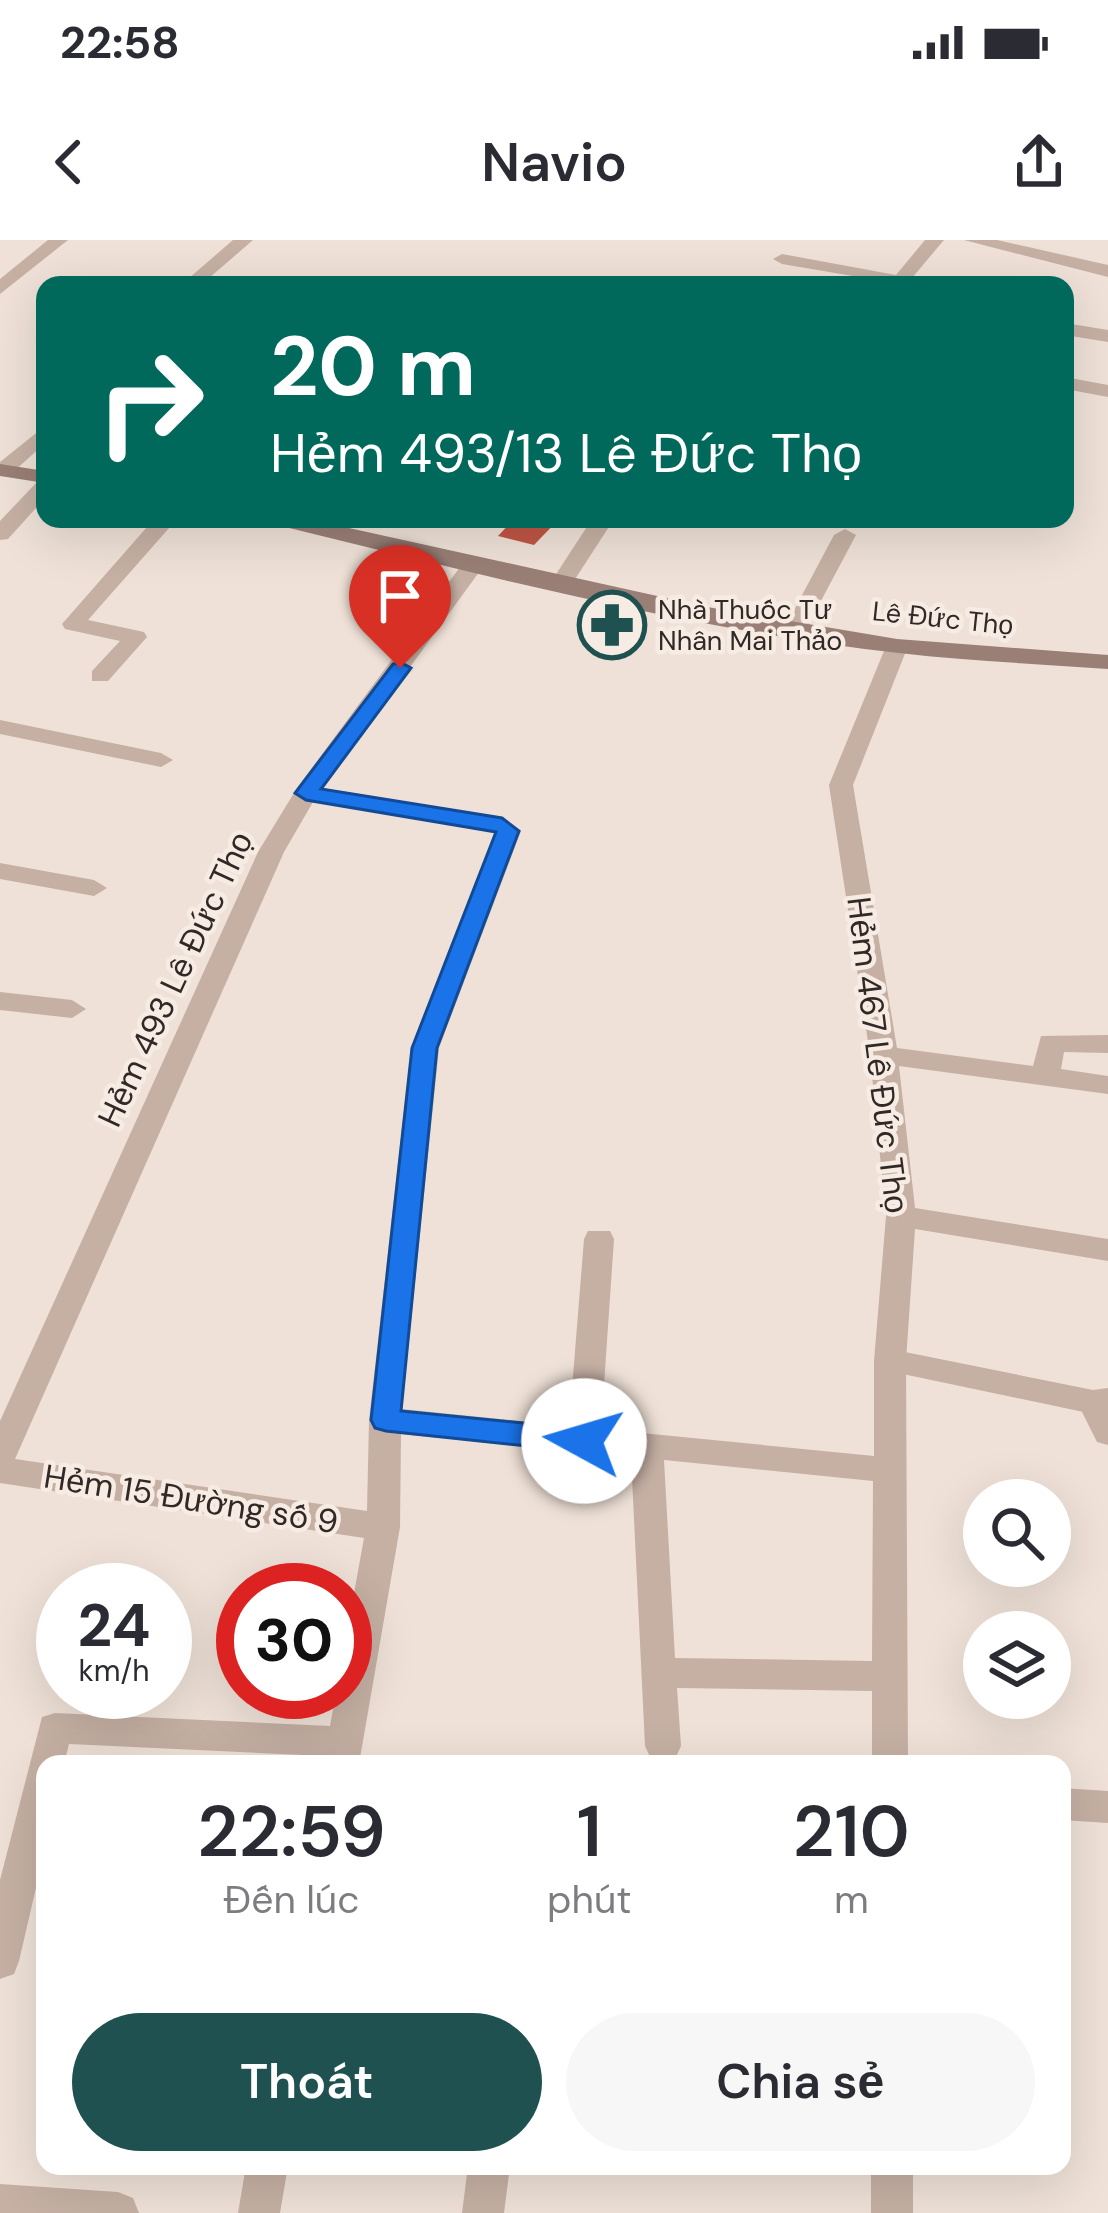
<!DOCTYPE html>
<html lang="vi">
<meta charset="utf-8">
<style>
body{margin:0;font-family:"DM Sans",sans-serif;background:#f7f7f7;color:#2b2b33;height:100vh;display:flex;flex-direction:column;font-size:45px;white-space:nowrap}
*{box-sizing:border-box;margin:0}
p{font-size:39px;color:#7c7c81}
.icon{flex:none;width:66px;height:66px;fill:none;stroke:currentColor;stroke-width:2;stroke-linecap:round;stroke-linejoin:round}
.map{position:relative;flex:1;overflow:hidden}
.panel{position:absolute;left:36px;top:1515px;width:1035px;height:420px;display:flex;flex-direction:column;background:#fff;border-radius:24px;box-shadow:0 12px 48px #0002}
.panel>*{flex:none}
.banner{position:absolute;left:36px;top:36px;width:1038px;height:252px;border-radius:24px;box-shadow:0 12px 48px #0002;background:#00695c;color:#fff;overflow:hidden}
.controls{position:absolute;left:963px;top:1239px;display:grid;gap:24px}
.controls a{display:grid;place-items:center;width:108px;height:108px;border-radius:50%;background:#fff;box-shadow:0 12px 48px #0002;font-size:60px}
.speed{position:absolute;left:36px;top:1323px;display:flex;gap:24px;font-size:60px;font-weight:700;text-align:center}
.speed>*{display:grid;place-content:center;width:156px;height:156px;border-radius:50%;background:#fff;box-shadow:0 12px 48px #0002;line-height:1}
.speed small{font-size:30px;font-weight:400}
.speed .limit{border:18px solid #d22;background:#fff;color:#111}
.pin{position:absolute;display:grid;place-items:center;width:102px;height:102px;color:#fff;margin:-123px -51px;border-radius:50% 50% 50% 0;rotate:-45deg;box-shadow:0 0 12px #0007}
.pin .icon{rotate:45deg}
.me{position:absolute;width:132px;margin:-66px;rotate:276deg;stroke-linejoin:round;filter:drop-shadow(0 0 9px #0008)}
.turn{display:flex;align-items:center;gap:42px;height:252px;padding:0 36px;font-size:54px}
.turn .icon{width:156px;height:156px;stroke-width:2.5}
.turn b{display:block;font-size:84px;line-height:102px}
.eta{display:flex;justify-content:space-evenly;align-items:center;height:204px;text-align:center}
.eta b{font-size:72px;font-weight:600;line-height:84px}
.cta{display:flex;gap:24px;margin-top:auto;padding:24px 36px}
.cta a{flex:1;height:138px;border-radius:72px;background:#1e514f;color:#fff;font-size:48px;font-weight:600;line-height:138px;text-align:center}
.cta a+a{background:#f7f7f7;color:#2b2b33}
.status{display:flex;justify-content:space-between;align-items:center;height:84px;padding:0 60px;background:#fff;direction:ltr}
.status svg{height:33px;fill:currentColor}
header{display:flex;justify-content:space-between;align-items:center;height:156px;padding:0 36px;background:#fff;font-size:54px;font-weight:600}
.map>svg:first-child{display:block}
</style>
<div class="status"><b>22:58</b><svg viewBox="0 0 49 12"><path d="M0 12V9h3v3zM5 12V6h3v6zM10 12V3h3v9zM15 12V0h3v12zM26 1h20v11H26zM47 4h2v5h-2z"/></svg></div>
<header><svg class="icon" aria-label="back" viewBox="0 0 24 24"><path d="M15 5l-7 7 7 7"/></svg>Navio<svg class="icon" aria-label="share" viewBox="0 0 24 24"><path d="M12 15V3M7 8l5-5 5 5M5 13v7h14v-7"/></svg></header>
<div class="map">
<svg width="1108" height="1973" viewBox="0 0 1108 1973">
<rect width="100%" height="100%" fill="#efe1d7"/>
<path fill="#bf5645" d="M514,279H559L534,305L498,296Z"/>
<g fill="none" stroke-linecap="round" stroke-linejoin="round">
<g fill="#c6b0a4" fill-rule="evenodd">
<path d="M0,752L72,760L86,769L72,778L0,770Z"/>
<path d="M890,1109L1093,1150L1108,1148V1172L1093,1174L879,1129L874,1121L879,1113Z"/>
</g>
<g fill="#c6b0a4" fill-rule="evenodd">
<path d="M48,0H68L0,54V39Z"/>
<path d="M233,0H253L201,45H181Z"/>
<path d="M925,0H944L906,45L782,24L773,19L782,14L896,35Z"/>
<path d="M964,0H997L1108,25V37Z"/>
<path d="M1065,83L1108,90V102L1065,95Z"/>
<path d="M1065,137L1108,145V157L1065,149Z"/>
<path d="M45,186V203L11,234L0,235V222Z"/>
<path d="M45,239V258L8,299L0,300V281L38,241Z"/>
<path d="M154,279H177L88,380L144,392L147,397L108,441H92V431L120,401L65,389L62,384Z"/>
<path d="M592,279H614L568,350H552L549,345Z"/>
<path d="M845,289L856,295L806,389L803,394H787L784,389L834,295Z"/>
<path d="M474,317L485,324L322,548L502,577L521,591L439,808L402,1169L569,1186L584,999L588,991H610L614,999L601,1189L874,1216V1121L886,976L870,815L829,545L886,406L897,399L908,406L853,545L897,808L1033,826L1041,796L1108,795V813L1064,812L1061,829L1108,836V854L899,826L915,968L1108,999V1021L915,989L906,1121L908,1524H872V1451L677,1448L681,1506L676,1517L663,1522L650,1517L645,1506L631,1217L401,1194L400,1287L359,1524H323L324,1516L69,1504L64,1524H45V1609L19,1721L14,1734L0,1739V1640L42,1477L55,1473L330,1486L336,1452H345V1403L364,1298L0,1243V1181L258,612L297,548L466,319ZM313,562L495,592L411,808L369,1180L367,1271L15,1219L284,612ZM664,1220L873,1241L872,1421L675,1418Z"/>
<path d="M0,480L161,513L173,520L161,527L0,494Z"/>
<path d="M0,623L94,640L107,648L94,656L0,639Z"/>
<path d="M1093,1150L1108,1160V1205L1097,1202L1077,1162L1082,1153Z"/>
<path d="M1062,1548L1108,1551V1583L1062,1580Z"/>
<path d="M246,1926H288L280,1973H238Z"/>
<path d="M468,1926H510L504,1973H462Z"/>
<rect x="871" y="1926" width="42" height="47"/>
<path d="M0,1944L118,1952L133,1958L139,1973H0Z"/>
</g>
<g fill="#997f76" fill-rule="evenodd">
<path d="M0,224L45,231V243L0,236Z"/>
<path d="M270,279H308L707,367L897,399L1108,415V429C1038,424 968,421 899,413C688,389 479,334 273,284Z"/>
</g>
</g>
<path fill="#1a73e8" stroke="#114b97" stroke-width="3" d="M400,422L411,428L321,549L502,578L519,591L437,808L401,1171L584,1189L594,1193L599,1201L594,1209L584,1212L386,1191L375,1188L371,1180L412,808L496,592L306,560L295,553L393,424Z"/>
<defs>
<symbol id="pharmacy-ring" viewBox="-11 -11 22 22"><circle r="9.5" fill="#f7ece3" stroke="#1e514f" stroke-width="1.5"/><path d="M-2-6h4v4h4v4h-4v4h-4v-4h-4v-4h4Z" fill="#1e514f"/></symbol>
</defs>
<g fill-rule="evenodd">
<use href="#pharmacy-ring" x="574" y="347" width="76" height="76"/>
</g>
<g text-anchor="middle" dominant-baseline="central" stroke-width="9" stroke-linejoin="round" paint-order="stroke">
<g font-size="27" fill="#322825" stroke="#f7ece3" text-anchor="start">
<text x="658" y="369">Nhà Thuốc Tư<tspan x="658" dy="31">Nhân Mai Thảo</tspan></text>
</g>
<g font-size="27" fill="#322825" stroke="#f7ece3">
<text transform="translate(943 378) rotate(6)">Lê Đức Thọ</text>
</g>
<g font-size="33" fill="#322825" stroke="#f7ece3">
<text transform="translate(175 739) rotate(-65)">Hẻm 493 Lê Đức Thọ</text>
<text transform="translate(878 815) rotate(83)">Hẻm 467 Lê Đức Thọ</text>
<text transform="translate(191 1259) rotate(9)">Hẻm 15 Đường số 9</text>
</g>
</g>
</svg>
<div class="controls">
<a><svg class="icon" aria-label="search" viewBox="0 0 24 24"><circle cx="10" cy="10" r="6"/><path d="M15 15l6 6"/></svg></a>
<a><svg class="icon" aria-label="layers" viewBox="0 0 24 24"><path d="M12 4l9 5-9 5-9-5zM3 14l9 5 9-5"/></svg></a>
</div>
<div class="speed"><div>24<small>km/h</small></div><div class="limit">30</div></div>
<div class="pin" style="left:400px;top:428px;background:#d93025"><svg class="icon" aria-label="arrive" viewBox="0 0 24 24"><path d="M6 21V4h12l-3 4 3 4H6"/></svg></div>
<svg class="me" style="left:584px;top:1201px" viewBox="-20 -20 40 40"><circle r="19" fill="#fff"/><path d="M0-13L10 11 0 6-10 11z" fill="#1a73e8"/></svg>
<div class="banner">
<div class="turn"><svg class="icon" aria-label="right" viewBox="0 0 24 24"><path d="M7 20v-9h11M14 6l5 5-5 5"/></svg><div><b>20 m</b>Hẻm 493/13 Lê Đức Thọ</div></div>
</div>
<section class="panel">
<div class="eta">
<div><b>22:59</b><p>Đến lúc</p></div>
<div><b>1</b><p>phút</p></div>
<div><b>210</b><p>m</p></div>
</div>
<div class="cta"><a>Thoát</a><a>Chia sẻ</a></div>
</section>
</div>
